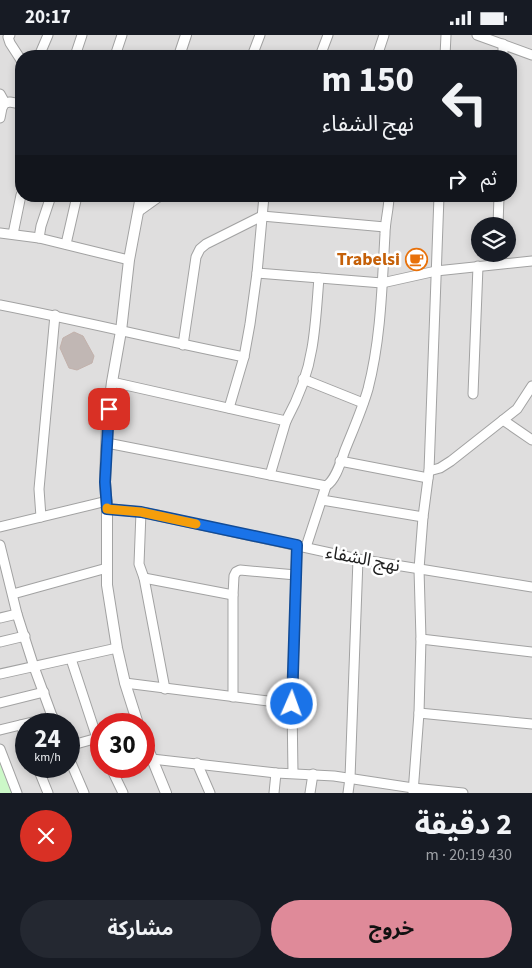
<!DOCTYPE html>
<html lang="ar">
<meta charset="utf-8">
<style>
body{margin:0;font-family:"Source Sans 3","Noto Sans Arabic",sans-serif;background:#242831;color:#f1f3f6;direction:rtl;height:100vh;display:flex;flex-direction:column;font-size:19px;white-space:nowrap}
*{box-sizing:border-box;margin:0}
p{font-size:16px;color:#9ea1a6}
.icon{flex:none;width:28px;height:28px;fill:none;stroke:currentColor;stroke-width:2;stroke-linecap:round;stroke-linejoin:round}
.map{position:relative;height:758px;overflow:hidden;direction:ltr}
.side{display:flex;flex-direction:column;background:#171b24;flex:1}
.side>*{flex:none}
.top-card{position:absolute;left:15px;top:15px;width:502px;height:152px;border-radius:20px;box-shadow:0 2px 8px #0003;direction:rtl;background:#171b24;color:#f1f3f6;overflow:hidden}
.buttons{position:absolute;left:471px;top:182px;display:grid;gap:10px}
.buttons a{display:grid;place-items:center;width:45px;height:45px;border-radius:50%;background:#171b24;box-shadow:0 2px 8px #0003;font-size:25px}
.speed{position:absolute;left:15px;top:678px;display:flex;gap:10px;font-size:25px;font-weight:700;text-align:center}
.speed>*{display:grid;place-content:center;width:65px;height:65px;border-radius:50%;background:#171b24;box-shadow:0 2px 8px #0003;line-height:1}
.speed small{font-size:12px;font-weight:400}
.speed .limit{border:8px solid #d22;background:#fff;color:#111}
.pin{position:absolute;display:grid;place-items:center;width:42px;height:42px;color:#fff;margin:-21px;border-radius:10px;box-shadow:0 2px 8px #0006}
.me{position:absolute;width:55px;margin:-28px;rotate:2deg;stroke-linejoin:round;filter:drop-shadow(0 0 4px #0008)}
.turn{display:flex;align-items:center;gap:18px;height:105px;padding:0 20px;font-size:22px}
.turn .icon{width:65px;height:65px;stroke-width:2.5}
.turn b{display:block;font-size:35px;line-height:42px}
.then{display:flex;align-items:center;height:48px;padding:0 20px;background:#0003;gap:10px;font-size:19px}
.round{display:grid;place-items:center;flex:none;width:52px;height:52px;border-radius:26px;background:#242831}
.headline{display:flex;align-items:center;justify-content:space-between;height:85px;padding:0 20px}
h1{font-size:30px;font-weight:700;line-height:38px}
.action{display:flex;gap:10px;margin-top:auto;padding:10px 20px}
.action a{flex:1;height:58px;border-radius:30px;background:#df8a99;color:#111;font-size:20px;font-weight:700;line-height:58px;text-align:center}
.action a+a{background:#242831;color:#f1f3f6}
.status{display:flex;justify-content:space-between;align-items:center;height:35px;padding:0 25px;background:#171b24;direction:ltr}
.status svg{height:14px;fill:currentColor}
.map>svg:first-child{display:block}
</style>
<div class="status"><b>20:17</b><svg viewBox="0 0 49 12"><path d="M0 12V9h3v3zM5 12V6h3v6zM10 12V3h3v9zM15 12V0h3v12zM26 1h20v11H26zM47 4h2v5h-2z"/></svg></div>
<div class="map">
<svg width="532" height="758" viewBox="0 0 532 758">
<rect width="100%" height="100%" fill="#f1ece8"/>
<path fill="#dfdede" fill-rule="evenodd" d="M0,0H532V758H0ZM21,21H511V161H21ZM480,191H508V219H480ZM26,689H69V731H26ZM101,689H144V731H101Z"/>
<path fill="#ccf8c8" d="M0,723L14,758H0Z"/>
<path fill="#c1b7b4" stroke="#c2b1ab" d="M74,297L83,301L94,321L92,328L77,335L69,333L60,313L63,303Z"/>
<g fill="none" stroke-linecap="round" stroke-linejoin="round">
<defs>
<g id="minor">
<path d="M10,0L8,2L10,8L21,25"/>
<path d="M477,0L532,20"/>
<path d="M39,21L48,0"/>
<path d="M75,21L82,0"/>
<path d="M115,21L122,0"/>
<path d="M252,21L260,0"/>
<path d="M320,21L328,0"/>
<path d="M377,21L384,0"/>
<path d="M445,21L446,0"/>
<path d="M503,21V9"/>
<path d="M0,59L5,68"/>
<path d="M0,83L2,73L5,68L10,67L21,69"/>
<path d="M264,161L257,238L382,248L436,236L532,226"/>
<path d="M139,176L160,161"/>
<path d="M498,191L499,161"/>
<path d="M0,198L39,203L129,225"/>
<path d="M13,199L21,160"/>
<path d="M39,203L41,191L51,161"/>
<path d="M66,209L77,161"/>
<path d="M497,229V219"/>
<path d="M0,270C82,286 163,306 244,322"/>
<path d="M183,310L196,222L200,214L206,209L262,181L385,192"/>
<path d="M303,344L363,368"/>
<path d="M112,347L286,386C298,364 308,338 312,313C316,290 317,266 319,243"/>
<path d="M473,359L478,231"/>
<path d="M229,373L244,322L250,289L257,238"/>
<path d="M503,385L532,405"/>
<path d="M107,408L326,451C336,445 341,426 345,415C353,395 362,375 368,354C381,304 382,251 385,199C385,186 389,174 389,161"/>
<path d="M340,426L428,443"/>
<path d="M429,436L440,433L451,426L503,385L517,374L532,351"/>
<path d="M270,440L286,386"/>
<path d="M322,465L423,482"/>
<path d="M107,474L141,477L358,524L532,552"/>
<path d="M141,477L139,529L144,543L165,654"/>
<path d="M41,482L39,454L55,280"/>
<path d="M0,492L107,466"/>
<path d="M0,510L17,579L34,632L55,689"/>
<path d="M306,512L326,451"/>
<path d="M144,543L233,560"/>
<path d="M13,559L107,533"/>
<path d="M0,583L17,579"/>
<path d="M421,604L532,617"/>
<path d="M0,607L25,601"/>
<path d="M71,624L97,703L101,714"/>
<path d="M0,639L117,613"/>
<path d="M125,648L292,669"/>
<path d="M233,662V560L234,541L236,537L240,535L296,540"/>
<path d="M0,668L44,657"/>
<path d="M419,678L532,689"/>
<path d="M21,690L26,704"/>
<path d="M0,695L53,682"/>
<path d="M69,711L101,702"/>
<path d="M0,714L17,758"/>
<path d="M69,723L84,758"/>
<path d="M152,724L276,738L334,741L413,753L463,758"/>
<path d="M197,728L210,758"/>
<path d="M37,731L48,758"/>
<path d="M110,731L123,758"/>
<path d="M293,738L292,669L297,510"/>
<path d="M274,758L276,738"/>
<path d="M310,758L313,739"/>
<path d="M348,758L350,743L358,524"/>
<path d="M413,758L419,678L421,604L419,534L423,482L429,436L439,161"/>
</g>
<g id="tertiary">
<path d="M179,21L186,0"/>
<path d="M138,689L125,648L117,613L107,550V474L105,447L107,387L112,347L121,296L129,225L141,161"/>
<path d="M144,704L166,758"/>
</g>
</defs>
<use href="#minor" stroke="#a2a2a2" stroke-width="11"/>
<use href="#tertiary" stroke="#a2a2a2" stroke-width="12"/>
<use href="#minor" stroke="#fff" stroke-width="9"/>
<use href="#tertiary" stroke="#fff" stroke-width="10"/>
</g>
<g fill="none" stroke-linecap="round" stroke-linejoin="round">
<defs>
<path id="route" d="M109,374L105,447L107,474L141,477L297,510L292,669"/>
</defs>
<use href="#route" stroke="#114b97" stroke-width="12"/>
<use href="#route" stroke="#1a73e8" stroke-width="9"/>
<path stroke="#f59e0b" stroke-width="9" d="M107,473V474L141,477L196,489"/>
</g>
<defs>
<symbol id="cafe-ring" viewBox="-11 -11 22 22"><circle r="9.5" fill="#fff" stroke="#e8710a" stroke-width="1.5"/><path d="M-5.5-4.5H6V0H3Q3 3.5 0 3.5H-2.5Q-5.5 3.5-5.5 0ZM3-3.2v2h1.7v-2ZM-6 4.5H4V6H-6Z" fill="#e8710a"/></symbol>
</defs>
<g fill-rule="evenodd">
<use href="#cafe-ring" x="404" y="212" width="25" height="25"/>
</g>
<g text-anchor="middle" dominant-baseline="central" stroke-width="5" stroke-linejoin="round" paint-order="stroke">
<g font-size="18" font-weight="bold" fill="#c56008" stroke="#fff" text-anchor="end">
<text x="400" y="224">Trabelsi</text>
</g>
<g font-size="18" fill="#212121" stroke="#fff">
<text transform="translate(363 524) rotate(11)">نهج الشفاء</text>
</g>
</g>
</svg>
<div class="buttons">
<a><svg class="icon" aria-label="layers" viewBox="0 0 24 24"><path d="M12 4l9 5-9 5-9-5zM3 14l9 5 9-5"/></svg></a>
</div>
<div class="speed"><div>24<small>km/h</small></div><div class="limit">30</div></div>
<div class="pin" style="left:109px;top:374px;background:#d93025"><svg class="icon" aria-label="arrive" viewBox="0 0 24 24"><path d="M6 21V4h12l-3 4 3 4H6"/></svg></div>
<svg class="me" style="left:292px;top:669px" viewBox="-20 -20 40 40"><circle r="17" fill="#1a73e8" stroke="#fff" stroke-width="3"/><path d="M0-11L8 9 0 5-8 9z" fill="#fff"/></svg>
<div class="top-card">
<div class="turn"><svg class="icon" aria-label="left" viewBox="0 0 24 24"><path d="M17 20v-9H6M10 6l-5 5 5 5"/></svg><div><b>150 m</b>نهج الشفاء</div></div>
<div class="then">ثم<svg class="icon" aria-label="right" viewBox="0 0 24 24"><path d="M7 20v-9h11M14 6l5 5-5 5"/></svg></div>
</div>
</div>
<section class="side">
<div class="headline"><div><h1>2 دقيقة</h1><p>430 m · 20:19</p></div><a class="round" style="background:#d93025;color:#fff"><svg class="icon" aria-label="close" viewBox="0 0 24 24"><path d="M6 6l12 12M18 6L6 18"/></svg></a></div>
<div class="action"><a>خروج</a><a>مشاركة</a></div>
</section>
